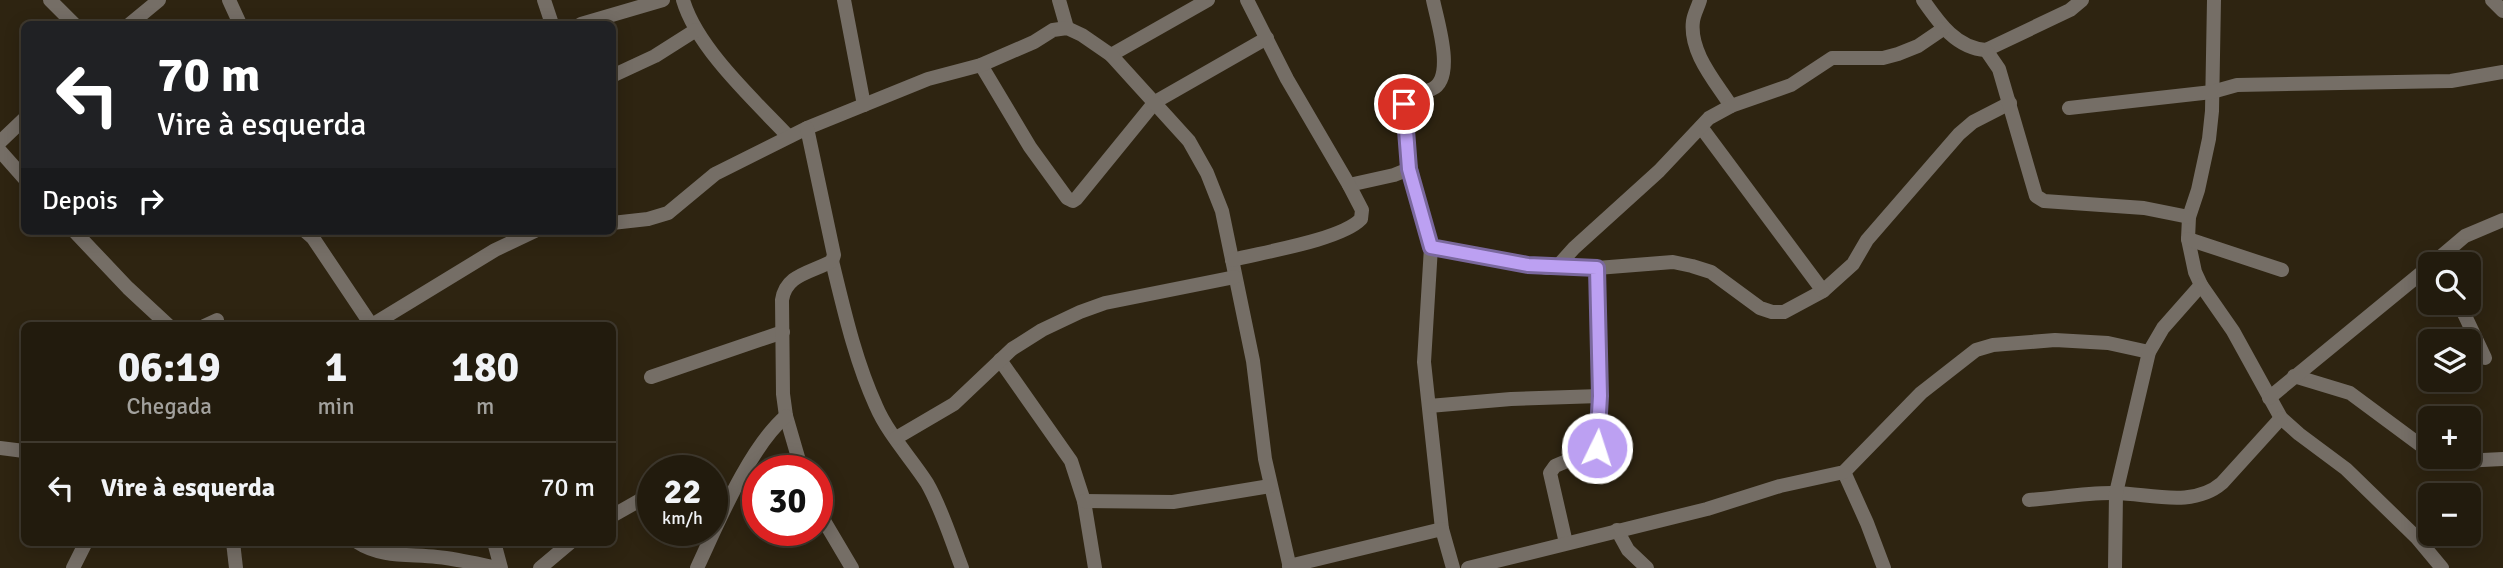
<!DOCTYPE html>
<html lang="pt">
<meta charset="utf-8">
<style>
body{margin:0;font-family:Signika,sans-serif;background:#2e281b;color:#f1f3f6;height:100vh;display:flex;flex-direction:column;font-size:26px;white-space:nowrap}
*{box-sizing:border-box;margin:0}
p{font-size:23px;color:#a2a19d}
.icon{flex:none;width:38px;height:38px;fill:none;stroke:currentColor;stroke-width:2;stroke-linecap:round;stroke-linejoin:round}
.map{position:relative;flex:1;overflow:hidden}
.side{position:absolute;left:21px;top:322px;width:595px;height:224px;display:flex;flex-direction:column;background:#221b0d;border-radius:10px;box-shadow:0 4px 18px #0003,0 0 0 2px #3f392e}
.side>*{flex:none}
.top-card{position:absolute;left:21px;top:21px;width:595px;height:214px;border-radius:10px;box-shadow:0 4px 18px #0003,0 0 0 2px #3f392e;background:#202124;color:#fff;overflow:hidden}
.controls{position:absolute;left:2418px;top:252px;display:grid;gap:14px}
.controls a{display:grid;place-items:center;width:63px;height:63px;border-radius:10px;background:#221b0d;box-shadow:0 4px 18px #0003,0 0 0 2px #3f392e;font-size:35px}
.speed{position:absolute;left:637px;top:455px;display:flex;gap:14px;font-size:35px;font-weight:700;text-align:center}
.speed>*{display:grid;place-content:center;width:91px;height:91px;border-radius:50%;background:#221b0d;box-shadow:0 4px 18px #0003,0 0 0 2px #3f392e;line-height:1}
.speed small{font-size:18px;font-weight:400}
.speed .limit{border:10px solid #d22;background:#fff;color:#111}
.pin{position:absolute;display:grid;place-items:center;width:60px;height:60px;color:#fff;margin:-30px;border:4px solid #fff;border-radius:50%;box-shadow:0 2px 7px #0007}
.me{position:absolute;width:77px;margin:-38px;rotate:4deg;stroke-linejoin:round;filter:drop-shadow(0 0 5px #0008)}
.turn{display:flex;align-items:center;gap:24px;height:147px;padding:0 21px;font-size:32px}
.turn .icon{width:91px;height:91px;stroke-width:2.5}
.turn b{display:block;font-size:49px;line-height:60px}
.then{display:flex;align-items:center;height:66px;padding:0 21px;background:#0003;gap:14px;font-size:26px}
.eta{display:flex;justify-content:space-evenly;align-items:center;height:119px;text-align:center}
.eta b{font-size:42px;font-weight:700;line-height:49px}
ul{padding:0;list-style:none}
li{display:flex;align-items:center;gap:21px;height:91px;padding:0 21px;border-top:2px solid #3f392e}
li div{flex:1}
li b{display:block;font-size:26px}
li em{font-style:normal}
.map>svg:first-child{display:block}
</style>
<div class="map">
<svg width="2503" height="568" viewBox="0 0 2503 568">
<rect width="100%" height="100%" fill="#2e2411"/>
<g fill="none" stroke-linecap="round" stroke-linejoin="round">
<g stroke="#756e66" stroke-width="14">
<path d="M50,0L74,24"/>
<path d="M229,0L240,24"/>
<path d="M544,0L552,24"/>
<path d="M683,0C697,48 754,100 788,136"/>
<path d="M844,0L864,105"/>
<path d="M1059,0L1067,28"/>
<path d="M1433,0C1437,20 1456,78 1432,89C1426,92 1417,91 1410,94C1392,119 1423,216 1431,247L1548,268H1597L1673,262L1692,266L1711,272L1760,308L1772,312H1784L1823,291L1853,264L1867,240L1959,134L1973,122L2010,103"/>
<path d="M1700,0C1698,7 1694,14 1693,21C1689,52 1715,81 1731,106"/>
<path d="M1923,0C1939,23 1956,48 1986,50L2070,10L2082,0"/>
<path d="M2214,0L2212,111L2209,139L2198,190L2189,217L2188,239L2195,272L2201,285L2233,331L2281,418L2299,434L2346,469L2417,538L2442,568"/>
<path d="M2492,0L2503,11"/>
<path d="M130,24L159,0"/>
<path d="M581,24L663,0"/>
<path d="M1986,50L1999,69L2036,196L2044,201L2144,208L2189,217"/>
<path d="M1111,55L1208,0"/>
<path d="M981,65L1030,147L1067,198L1073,201L1076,199L1155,102L1267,38"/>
<path d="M612,76L655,56L696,30"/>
<path d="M2069,108L2212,92L2237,85L2451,81L2503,72"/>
<path d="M1701,127L1823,291"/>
<path d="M0,142L24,119"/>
<path d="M0,151L24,178"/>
<path d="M1349,185L1394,175L1409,169"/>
<path d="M612,223L648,219L668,213L715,174L807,128L928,79L981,65L1034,42L1053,30L1067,28L1082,35L1111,55L1189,141L1207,173L1222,211L1253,361L1265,459L1290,568"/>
<path d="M74,231L128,288L169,326"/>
<path d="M305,231L313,238L372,326"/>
<path d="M2188,239L2282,270"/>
<path d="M1431,247L1424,362L1442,529"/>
<path d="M1232,260C1263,252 1341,240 1361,219L1362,210L1349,185L1287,79L1247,0"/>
<path d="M832,261C844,310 855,360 876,406C888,434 911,458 927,483C942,509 951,540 962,568"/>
<path d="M2432,264L2465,236L2503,220"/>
<path d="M1556,268L1574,248L1659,171L1709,118L1731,106L1791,85L1832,58H1883L1898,54L1918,46L1943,29"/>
<path d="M2459,303L2485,358"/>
<path d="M372,325L495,250L535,231"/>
<path d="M204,326L217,320"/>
<path d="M1000,360L1071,461L1084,501L1095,568"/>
<path d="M2294,376L2350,393L2431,453"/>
<path d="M651,377L783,332"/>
<path d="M2269,398L2431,265"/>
<path d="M1429,406L1511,399L1600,396"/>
<path d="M896,438L954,404L1012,349L1042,330L1080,312L1105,303L1235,277"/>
<path d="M0,448L24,451"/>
<path d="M2441,457L2462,461L2503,459"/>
<path d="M802,471L786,416L783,394L782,300C786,274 811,273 832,261L834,255L807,128"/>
<path d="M1844,472L1867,523L1884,568"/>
<path d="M2029,500C2057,498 2088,492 2116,493C2151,494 2193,508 2222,483L2281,418"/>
<path d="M1084,501L1173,502L1270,486"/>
<path d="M817,509L852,568"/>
<path d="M612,516L649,495"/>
<path d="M1617,530L1628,550L1647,568"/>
<path d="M233,542L236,568"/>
<path d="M357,542C381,558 410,554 437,557C458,559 478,564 498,568"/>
<path d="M494,542L501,568"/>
<path d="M1566,543L1550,473L1555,466L1597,448L1600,396L1597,268"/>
<path d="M1289,566L1442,529L1453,568"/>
<path d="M73,568L86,542"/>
<path d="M540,568L571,542"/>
<path d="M697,568C718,523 749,448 786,416"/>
<path d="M1468,568L1707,509L1780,486L1844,472L1921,393L1976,350L1993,345L2055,340L2108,343L2149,352"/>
<path d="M2115,568L2116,493L2149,352L2163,328L2201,285"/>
</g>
</g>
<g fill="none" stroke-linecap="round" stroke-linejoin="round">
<defs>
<path id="route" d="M1404,104L1409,169L1431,247L1528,265L1597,268L1600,396L1597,448"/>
</defs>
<use href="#route" stroke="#7a689d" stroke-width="18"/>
<use href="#route" stroke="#bca0f2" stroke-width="12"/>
</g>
</svg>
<div class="controls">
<a><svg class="icon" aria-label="search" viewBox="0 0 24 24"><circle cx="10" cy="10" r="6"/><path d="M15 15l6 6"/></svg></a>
<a><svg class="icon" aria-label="layers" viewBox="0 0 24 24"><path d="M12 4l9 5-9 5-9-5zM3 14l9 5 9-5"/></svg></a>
<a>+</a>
<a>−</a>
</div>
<div class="speed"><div>22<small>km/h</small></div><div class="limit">30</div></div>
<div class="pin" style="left:1404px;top:104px;background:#d93025"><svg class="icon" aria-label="arrive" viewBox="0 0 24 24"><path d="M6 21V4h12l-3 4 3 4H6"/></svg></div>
<svg class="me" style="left:1597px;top:448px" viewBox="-20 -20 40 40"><circle r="17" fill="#bca0f2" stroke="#fff" stroke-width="3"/><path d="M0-11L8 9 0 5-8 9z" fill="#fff"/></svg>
<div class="top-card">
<div class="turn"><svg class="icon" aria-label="left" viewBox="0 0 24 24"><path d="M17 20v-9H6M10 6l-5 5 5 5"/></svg><div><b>70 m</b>Vire à esquerda</div></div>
<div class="then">Depois<svg class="icon" aria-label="right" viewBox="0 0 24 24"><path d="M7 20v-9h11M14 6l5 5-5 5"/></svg></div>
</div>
<section class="side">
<div class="eta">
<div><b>06:19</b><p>Chegada</p></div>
<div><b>1</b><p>min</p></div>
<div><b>180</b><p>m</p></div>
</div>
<ul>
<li><svg class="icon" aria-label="left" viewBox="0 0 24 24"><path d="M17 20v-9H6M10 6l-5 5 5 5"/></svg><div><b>Vire à esquerda</b></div><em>70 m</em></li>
</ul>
</section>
</div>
